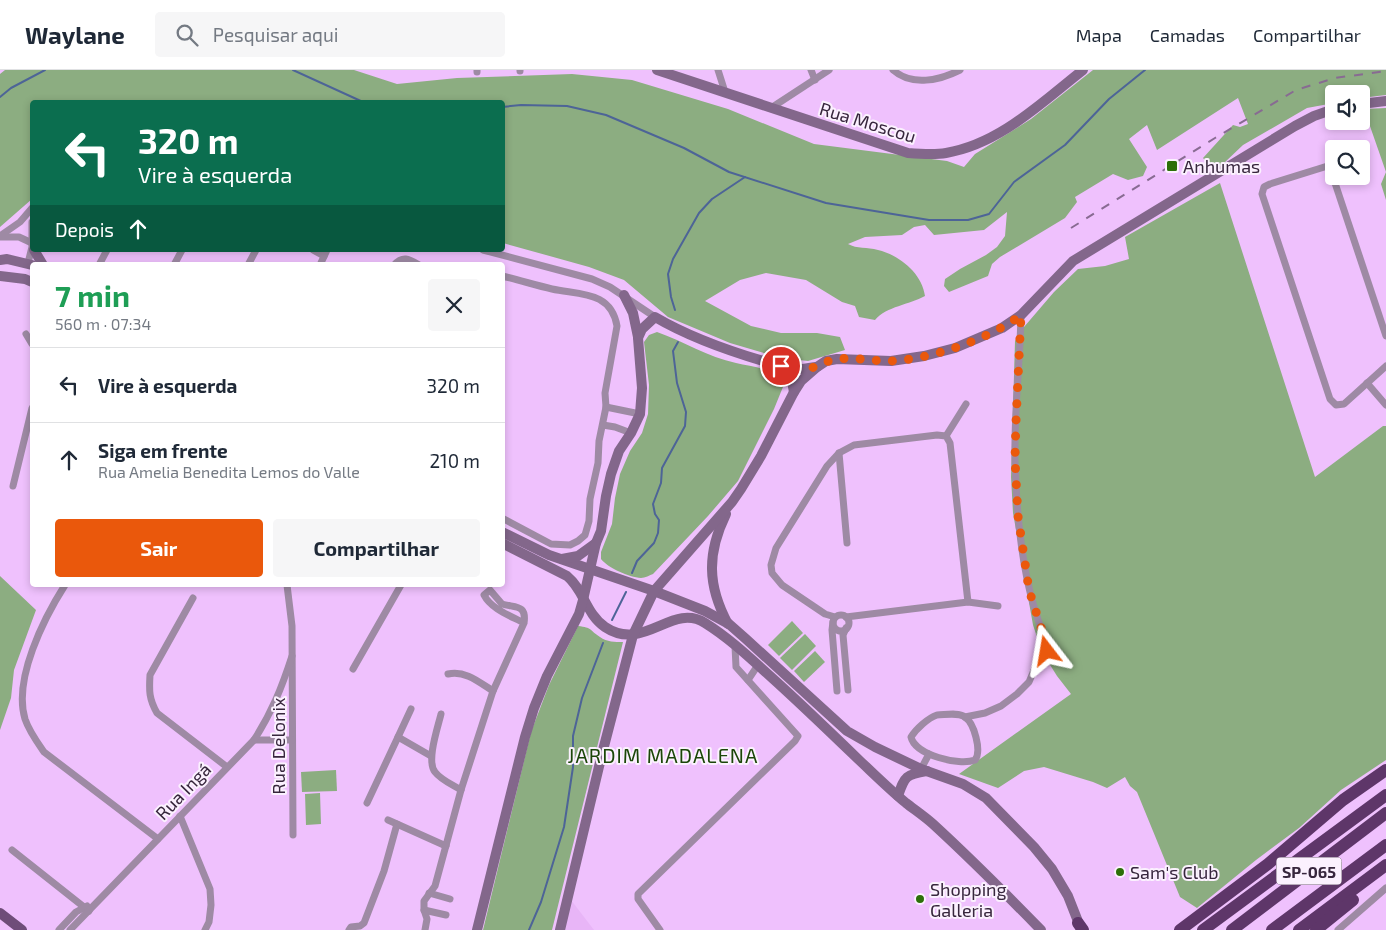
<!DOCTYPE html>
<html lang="pt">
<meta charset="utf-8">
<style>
body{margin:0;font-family:"Exo 2",sans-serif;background:#f6f6f7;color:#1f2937;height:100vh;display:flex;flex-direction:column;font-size:19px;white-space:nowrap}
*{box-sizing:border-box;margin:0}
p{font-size:16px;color:#747a83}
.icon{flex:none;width:28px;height:28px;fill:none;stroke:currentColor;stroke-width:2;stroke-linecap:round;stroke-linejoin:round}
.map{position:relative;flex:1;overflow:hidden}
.details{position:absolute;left:30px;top:192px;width:475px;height:325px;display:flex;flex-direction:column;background:#fff;border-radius:5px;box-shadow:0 2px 8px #0003}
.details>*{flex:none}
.banner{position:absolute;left:30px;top:30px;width:475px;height:152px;border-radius:5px;box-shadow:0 2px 8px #0003;background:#0b6e4f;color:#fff;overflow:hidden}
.fabs{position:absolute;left:1325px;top:15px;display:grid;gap:10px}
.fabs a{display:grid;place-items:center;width:45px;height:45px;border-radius:5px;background:#fff;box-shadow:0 2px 8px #0003;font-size:25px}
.pin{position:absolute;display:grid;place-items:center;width:42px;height:42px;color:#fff;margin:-21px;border:2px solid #fff;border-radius:50%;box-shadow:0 1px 5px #0007}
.me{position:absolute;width:55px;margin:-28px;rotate:346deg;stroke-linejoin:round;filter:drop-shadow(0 0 4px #0008)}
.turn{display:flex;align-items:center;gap:18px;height:105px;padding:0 25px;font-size:22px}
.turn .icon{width:65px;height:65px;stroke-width:2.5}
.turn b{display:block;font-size:35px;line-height:42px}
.then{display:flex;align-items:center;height:48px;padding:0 25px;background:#0003;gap:10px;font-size:19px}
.round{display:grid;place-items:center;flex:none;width:52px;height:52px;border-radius:5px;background:#f6f6f7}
.headline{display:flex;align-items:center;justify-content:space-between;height:85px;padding:0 25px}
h1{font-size:30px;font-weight:700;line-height:38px;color:#1e9e55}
.button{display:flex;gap:10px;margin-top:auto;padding:10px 25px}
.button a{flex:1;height:58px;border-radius:5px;background:#ea580c;color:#fff;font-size:20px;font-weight:700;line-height:58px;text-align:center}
.button a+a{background:#f6f6f7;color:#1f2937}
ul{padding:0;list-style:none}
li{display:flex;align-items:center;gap:15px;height:75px;padding:0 25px;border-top:1px solid #e0e1e3}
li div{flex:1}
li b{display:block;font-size:19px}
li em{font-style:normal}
header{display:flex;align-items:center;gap:30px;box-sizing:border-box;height:70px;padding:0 25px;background:#fff;border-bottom:1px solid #e0e1e3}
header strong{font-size:24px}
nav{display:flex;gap:28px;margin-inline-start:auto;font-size:18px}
.search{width:350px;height:45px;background:#f6f6f7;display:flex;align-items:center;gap:12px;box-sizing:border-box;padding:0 18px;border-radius:5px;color:#747a83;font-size:19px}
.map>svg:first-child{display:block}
</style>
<header>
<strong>Waylane</strong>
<div class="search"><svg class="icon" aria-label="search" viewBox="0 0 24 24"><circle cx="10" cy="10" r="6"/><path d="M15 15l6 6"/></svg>Pesquisar aqui</div>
<nav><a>Mapa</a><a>Camadas</a><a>Compartilhar</a></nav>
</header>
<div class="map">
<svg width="1386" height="860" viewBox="0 0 1386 860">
<rect width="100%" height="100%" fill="#efc1fd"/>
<path fill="#e8b5f7" d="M571,830L594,860H564Z"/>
<g fill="#8cad81">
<path d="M5,0H354L397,14L457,8L572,4L632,10L728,39L814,74L947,91L964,97L975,84L1031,49L1093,0H1386V25L1361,28V24H1334V33L1307,38L1243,75L1223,94L1213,99L1203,88L1233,55L1240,57L1248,54L1238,28L1157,80L1147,55L1129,69L1147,97L1143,106L1128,110L1113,104L1075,127L1077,132L1065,148L1000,187L992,194L988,206L949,222L944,216L945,209L960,199L986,185L997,177L1005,166L1007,142L984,160L934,165L925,155L914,157L902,165L865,167L848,174C857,179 867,177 878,180C899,185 922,203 925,226C909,235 887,236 875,250L859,247L855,236L842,232L806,210L766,203L740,210L705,231L751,256L781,263H817L840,267L845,280L808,291L781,288L730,273L668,247L624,210L589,197L503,173L502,32H32V129L0,157V4Z"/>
<path d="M1386,38V130L1381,114L1386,102L1364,39Z"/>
<path d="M1220,113L1315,407L1383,356H1386V690L1341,720L1299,758L1256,790L1197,838L1180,827L1137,722L1130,716L1125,707L1107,718L1093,712L1044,697L1024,701L998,718L959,704L1071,624L1057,606L1042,582L1033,555L1013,443L1011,407L1015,271L1024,257L1054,222L1078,199L1105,196L1129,189L1125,167Z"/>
<path d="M657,262C683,271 708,287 736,293C752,297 774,298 785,312L774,339L738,411L708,446L653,504C650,505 645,508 641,508C629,507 608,498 601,489V482L612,454L615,428L620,404L630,381L642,363L648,344L649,315L644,272L649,265Z"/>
<path d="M0,506L36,540L14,600L11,628L0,660Z"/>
<path d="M792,551L803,563L779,586L768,575Z"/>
<path d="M578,556C593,558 588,559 600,567C607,572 615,572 623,572L552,860H483L531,662L549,615Z"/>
<path d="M805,564L816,576L792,600L780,588Z"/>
<path d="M815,581L825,592L804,612L794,601Z"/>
<path d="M336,700L337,721L302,722L301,702Z"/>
<path d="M320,723L321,754L306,755L305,724Z"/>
</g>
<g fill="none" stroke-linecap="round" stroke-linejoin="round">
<g stroke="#4d6497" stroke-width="2">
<path d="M293,0L363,32"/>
<path d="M0,27L11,18L45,0"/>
<path d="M502,37L521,35L567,36L606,45L684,78L729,102L826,133L929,150H968L989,144L1014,112L1065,75L1109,29L1145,0"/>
<path d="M675,240L671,227L668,204L673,189L699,143L712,129L745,107"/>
<path d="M632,503L637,491L654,473L658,463L659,450L655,444L653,434L661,413L662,398L685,356L686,342L677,313L673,281L678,272"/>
<path d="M612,550L626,522"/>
<path d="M529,860L541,832L564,757L573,697V666L582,628L603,573"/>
</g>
<g stroke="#9e8aa4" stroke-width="7">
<path d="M718,0L725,22"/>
<path d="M811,0L815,10"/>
<path d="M893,0C912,17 940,10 960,0"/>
<path d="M520,1V0"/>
<path d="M477,2V0"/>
<path d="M771,38L829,0"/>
<path d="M1334,94L1270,114L1264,117L1262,124L1330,329L1336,335L1344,334L1386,296"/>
<path d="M1329,95L1386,266"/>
<path d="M0,166L20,152L32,138"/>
<path d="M1,167H19L32,173"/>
<path d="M313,180L324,186"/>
<path d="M483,180L592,209L610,217L655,247"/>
<path d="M28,193L32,177V152"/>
<path d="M99,195L107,180"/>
<path d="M174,195L182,180"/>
<path d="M248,195L256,180"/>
<path d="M320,195L327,180"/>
<path d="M394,195C403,185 409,189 419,195"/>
<path d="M502,206C519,210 535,215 552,219C580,225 611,221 617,256L605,323L606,337L599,371L598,393L590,429L589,451L585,465L578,471L570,475L551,474L502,448"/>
<path d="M26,264L32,274"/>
<path d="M1367,313L1386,335"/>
<path d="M606,337L640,344"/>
<path d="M603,355L615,357L631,363"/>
<path d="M946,366L966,334"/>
<path d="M839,383L847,473"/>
<path d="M13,416L32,338"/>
<path d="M65,515C44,548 13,609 25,649C29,661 37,672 44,682L158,769"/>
<path d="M287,515L292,556L293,765"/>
<path d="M193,528L150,605C149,621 149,629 157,643L227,697"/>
<path d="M968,532L998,536"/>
<circle cx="841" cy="553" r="8"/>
<path d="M835,547L825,544L782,515L772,503L771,495L776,478L827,396L839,383L854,375L937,365L946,366L950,373L968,532L846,547"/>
<path d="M833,552L832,560L837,621"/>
<path d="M846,558L843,565L848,620"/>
<path d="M353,599L401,515"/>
<path d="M448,604C465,600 479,612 493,621"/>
<path d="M748,610L758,595"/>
<path d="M441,644C438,657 426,691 435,702C441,710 453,715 461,720"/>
<path d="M937,645C945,645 958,642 965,647C974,653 982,681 975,690C959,696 915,685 911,667C916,659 928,648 937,645Z"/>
<path d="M965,647L985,643L1001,636L1017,624L1029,612L1037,593L1047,581L1046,573C1040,556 1034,539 1030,522C1020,481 1016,432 1015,389C1014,341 1020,293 1021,245"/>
<path d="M398,667L411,639"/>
<path d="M254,670H292"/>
<path d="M921,699L929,684"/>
<path d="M367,733L398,667L431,686"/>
<path d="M180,746L210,819L211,835L209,852L205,860"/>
<path d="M388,750L446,776"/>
<path d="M12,780L89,841"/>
<path d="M429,823L450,829"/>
<path d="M424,840L446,845"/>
<path d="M59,860L76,842L87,836"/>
<path d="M70,860L254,670C272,642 282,617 292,586"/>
<path d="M349,860L351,857L360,856L364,853L384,801L397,754"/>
<path d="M425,860L427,849L424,840V831L435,816L461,720L493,621L524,553C527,534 515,538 502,534L490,520L484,525C491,539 511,546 524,553"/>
<path d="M660,860L638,829V824L795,671L798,666L736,597L735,576"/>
<path d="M1338,860L1386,818"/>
</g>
<g stroke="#83678b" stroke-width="10">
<path d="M657,0L908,83C921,84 934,85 946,83C1000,74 1042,32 1083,0"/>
<path d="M1361,34L1386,31"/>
<path d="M34,180L43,195"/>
<path d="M0,190L7,189L32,195"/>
<path d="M0,206L25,209L32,212"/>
<path d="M624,225L633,243L638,267"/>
<path d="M781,296C789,304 793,311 794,322"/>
<path d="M726,444C707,483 707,515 728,554"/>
<path d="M502,462L549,485L654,521L705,541L729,554L746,569L847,661L875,677L921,699L963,714L986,728L1034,777L1052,799L1068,826L1081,859"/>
<path d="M502,473L567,506C584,520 586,544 605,557C644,583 672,532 705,553C729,568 749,587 770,606C800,633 829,661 858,689C874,704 889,719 906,733C915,740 924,746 933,754C970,788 1006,824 1041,860"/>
<path d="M562,489L578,486L596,473"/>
<path d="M898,726C905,705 906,705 927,701"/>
<path d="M477,860L525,667L534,638L547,606L579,544L583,530L596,473L601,461L606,426L611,404L619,381L631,363L640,344L642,318L638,268L642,259L655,247C689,267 726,280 763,291C775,294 789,300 801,299C806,299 812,297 817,297"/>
<path d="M560,860L602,684L633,565L654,521L732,432L741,419L761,386L794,322L801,311L817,297L826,291L837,289L891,291L924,286L955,278L1002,258L1021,245L1073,191L1295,56L1314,46L1334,39"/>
</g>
<path stroke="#6f4d79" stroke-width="10" d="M0,843L22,860"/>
<g stroke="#5e3669" stroke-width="12">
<path d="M1078,853L1083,860"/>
<path d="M1180,860L1268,794L1343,730L1386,700"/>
<path d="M1203,860L1386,725"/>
<path d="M1232,860L1386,743"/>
<path d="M1272,860L1386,775"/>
<path d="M1299,860L1386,795"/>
<path d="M1316,860L1353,830"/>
</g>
<path stroke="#886b92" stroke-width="2" stroke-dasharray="9 9" stroke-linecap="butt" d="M1071,158L1215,68L1296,20L1335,8L1386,1"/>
</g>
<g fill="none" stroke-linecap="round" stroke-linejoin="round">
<path stroke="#ea580c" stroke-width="9" stroke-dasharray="0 16.2" d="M781,296C793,298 803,300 815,297C822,295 828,290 836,289C854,287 872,291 889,291C930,290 989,269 1021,245L1016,352L1015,389L1018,446L1029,520L1046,573L1047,581"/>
</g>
<g fill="#2c6f08" stroke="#fbf1fe" stroke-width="2">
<rect x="1166" y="90" width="12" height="12" rx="2.5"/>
<circle cx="1120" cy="802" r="5"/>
<circle cx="920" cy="829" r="5"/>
</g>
<g text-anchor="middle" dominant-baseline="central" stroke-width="4" stroke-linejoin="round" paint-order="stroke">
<rect fill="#fbf1fe" stroke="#726377" stroke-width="1" x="1276.5" y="787.5" width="65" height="27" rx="4"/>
<g font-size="16" font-weight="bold" fill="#37263d">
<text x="1309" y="801">SP-065</text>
</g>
<g font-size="18" fill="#37263d" stroke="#fbf1fe">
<text transform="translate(868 52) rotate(17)">Rua Moscou</text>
<text transform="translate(278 676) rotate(-90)">Rua Delonix</text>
<text transform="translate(183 721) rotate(-46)">Rua Ingá</text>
</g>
<g font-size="18" fill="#37263d" stroke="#fbf1fe" text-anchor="start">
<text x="1183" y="96">Anhumas</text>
<text x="1130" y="802">Sam's Club</text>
<text x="930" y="819">Shopping<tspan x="930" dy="21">Galleria</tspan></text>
</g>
<g font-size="20" letter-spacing="1" fill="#1b4608" stroke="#fbf1fe">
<text x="663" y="685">JARDIM MADALENA</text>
</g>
</g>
</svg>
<div class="fabs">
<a><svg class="icon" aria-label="sound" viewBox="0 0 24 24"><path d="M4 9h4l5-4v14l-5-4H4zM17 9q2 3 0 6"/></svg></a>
<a><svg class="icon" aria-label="search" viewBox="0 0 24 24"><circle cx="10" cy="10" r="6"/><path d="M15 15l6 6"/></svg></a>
</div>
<div class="pin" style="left:781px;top:296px;background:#d93025"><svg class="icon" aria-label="arrive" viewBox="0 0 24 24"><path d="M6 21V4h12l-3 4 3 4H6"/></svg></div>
<svg class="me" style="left:1047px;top:581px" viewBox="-20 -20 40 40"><path d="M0-17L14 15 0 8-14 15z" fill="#ea580c" stroke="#fff" stroke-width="4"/></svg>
<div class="banner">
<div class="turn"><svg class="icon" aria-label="left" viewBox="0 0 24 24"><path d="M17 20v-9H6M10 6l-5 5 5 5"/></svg><div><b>320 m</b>Vire à esquerda</div></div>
<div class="then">Depois<svg class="icon" aria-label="ahead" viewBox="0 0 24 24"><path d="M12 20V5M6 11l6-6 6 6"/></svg></div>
</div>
<section class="details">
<div class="headline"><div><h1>7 min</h1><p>560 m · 07:34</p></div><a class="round"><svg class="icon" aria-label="close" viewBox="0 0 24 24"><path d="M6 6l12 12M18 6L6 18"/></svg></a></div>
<ul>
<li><svg class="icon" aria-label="left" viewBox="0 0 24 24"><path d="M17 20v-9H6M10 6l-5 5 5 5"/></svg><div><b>Vire à esquerda</b></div><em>320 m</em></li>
<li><svg class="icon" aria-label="ahead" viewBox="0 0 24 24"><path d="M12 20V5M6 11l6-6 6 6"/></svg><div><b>Siga em frente</b><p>Rua Amelia Benedita Lemos do Valle</p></div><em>210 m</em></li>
</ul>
<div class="button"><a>Sair</a><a>Compartilhar</a></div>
</section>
</div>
